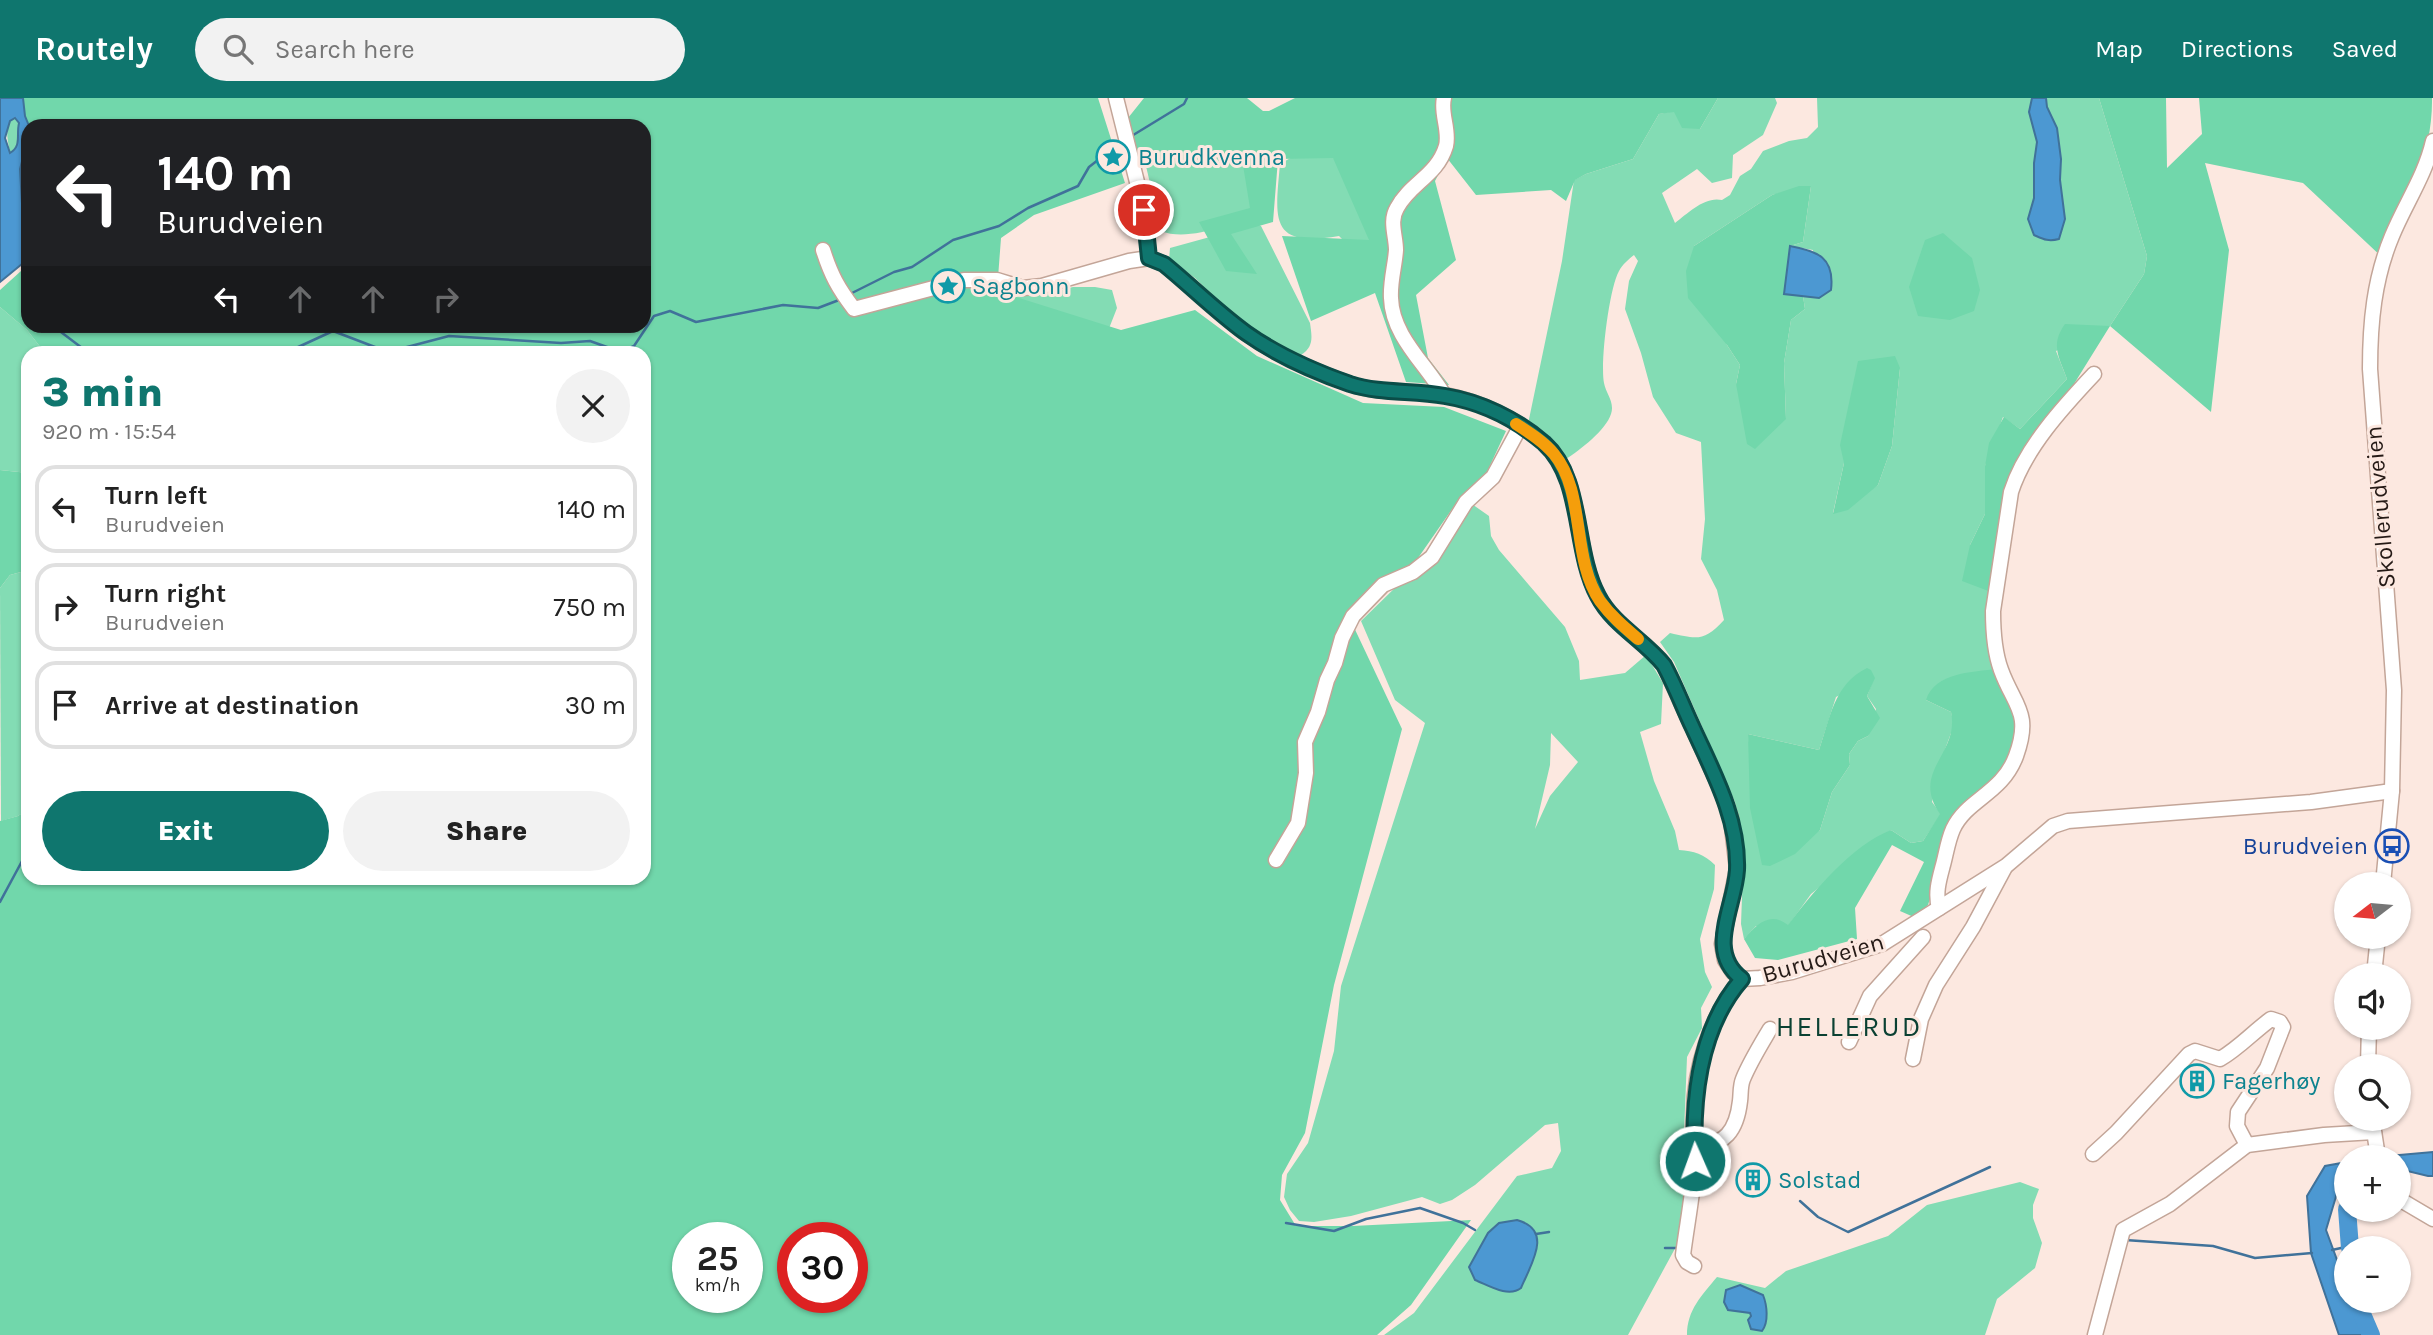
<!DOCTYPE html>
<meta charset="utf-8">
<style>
body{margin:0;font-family:Karla,sans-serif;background:#f2f2f2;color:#222;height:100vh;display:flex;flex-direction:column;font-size:26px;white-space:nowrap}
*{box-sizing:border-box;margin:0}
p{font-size:23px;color:#767676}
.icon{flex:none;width:38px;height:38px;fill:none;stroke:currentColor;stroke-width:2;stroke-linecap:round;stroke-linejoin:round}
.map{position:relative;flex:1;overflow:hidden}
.panel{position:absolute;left:21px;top:248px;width:630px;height:539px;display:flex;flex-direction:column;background:#fff;border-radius:21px;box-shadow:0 2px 5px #0004}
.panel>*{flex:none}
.guide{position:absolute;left:21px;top:21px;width:630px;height:214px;border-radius:21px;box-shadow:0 2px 5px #0004;background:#202124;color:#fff;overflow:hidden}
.needle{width:46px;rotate:254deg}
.controls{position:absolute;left:2334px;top:774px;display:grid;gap:14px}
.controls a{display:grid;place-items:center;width:77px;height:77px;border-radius:50%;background:#fff;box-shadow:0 2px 5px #0004;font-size:35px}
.speed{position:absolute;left:672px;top:1124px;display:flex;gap:14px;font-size:35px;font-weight:700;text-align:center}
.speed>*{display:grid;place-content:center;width:91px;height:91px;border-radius:50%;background:#fff;box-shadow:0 2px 5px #0004;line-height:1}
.speed small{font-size:18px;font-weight:400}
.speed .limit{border:10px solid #d22;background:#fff;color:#111}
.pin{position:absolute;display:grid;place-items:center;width:60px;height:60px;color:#fff;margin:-30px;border:4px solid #fff;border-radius:50%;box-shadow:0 2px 7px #0007}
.me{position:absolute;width:77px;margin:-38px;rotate:358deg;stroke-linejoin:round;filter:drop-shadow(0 0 5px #0008)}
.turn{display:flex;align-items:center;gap:24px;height:147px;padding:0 21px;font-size:32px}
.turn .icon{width:91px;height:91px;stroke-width:2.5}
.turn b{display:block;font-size:49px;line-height:60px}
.lanes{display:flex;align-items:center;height:66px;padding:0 21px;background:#0003;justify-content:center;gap:35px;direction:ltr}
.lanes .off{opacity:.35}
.round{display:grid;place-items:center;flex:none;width:74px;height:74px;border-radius:37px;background:#f2f2f2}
.overview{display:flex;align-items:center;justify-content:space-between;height:119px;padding:0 21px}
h1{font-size:42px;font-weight:800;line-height:52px;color:#0f766e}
.button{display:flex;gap:14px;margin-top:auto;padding:14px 21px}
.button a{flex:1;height:80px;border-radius:42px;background:#0f766e;color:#fff;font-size:28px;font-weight:800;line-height:80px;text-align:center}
.button a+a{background:#f2f2f2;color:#222}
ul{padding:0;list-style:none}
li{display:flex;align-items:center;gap:21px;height:88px;margin:0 14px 10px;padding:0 7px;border:4px solid #e0e0e0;border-radius:21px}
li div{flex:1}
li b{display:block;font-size:26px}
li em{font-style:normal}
header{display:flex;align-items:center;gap:42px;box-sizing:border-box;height:98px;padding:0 35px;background:#0f766e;color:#fff}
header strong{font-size:33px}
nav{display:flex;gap:38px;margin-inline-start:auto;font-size:24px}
.search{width:490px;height:63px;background:#f2f2f2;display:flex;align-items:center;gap:18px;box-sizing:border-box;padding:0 24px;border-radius:38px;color:#767676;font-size:26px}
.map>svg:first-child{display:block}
</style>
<header>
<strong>Routely</strong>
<div class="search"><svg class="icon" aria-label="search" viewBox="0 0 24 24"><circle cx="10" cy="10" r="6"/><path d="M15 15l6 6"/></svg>Search here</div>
<nav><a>Map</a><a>Directions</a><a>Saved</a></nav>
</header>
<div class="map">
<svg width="2433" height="1237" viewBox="0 0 2433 1237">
<rect width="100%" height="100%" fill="#fce8e0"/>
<g fill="#83dcb4" fill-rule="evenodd">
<path d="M1718,0H1775L1777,5L1763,37L1733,57L1732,80L1712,85L1697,71L1662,95L1675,125C1688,115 1705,98 1722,102L1730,97L1740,78L1751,71L1763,53L1789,43L1807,40L1818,29L1817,0H2032L2029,14L2037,44L2034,65V100L2028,121L2060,82L2057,30L2047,9L2046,0H2099L2147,158L2144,176L2110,228L2056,253L2067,281L2020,331L2003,319L1985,368V416L1970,447L1991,494L1997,571L1926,602L1951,614L1954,627L1944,654L1932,704L1941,716L1923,743L1911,745L1891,732L1811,796L1788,828H1756L1744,841L1741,826L1744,745L1735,704L1674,564L1660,544L1670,535C1697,541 1704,544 1724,522L1717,492L1701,461L1705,421L1701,344L1676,335L1653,299L1641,255L1625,211L1629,183L1638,163L1634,157C1629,161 1622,167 1619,173C1609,191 1600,265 1604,285C1606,296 1615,304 1611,316C1606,332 1580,352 1566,361L1550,344L1528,326L1562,163L1574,82L1586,76L1633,61L1659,16L1674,13L1700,31ZM1811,88L1803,144L1790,148L1813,152L1819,200L1803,198L1805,211L1791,222L1784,265L1786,321L1736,286L1740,267L1727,247L1694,148L1772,97ZM1900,270L1892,348L1878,387L1833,415L1844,365ZM1874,580L1867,598L1876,611L1868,638L1858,643L1849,656L1850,667L1832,694L1820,732L1763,767L1748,636L1819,652L1836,599Z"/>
<path d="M15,20L19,25C16,37 22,48 10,55C8,42 5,36 10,22Z"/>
<path d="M1247,50L1256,109C1235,127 1187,144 1161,133L1146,68L1160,63Z"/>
<path d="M1328,50L1381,144L1351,150L1339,138C1269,150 1275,122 1280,66L1294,58Z"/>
<path d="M1257,126L1261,128L1310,225C1312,239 1314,249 1301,257L1292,255L1251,231L1232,217L1195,180L1169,162L1170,150Z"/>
<path d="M1073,189H1095L1112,192L1117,210L1108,233L958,228L997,191C1027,199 1043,197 1073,189Z"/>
<path d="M0,209L27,232L45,255L28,256V375L0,372Z"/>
<path d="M1469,404L1489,418L1491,438L1499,452L1565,529L1579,563L1580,582L1625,575L1646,557L1663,585L1661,626L1640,634L1654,683L1675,733L1679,752C1694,753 1704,756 1715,767L1714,791L1700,841L1705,874L1712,889L1701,910L1702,930L1687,959L1684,1035L1690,1065L1678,1145L1628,1237H1384L1414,1215L1517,1078L1552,1070L1561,1053L1558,1025L1545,1027L1475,1087L1452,1102L1440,1106L1422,1099L1351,1118L1314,1124L1299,1123L1290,1112L1284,1099L1287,1076L1308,1045L1334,953L1341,888L1425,625L1395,602L1361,523L1401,484L1428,471L1454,435ZM1551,635L1578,664L1550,698L1535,731L1550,667Z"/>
<path d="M28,472V711L18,718L1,723L0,490L10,477Z"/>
<path d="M2020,1084L2039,1091L2033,1107V1120L2042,1145L2035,1170L1997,1201L1985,1237H1687C1687,1212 1702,1197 1717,1179L1765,1190L1786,1173L1888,1138L1927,1107Z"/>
</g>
<g fill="#71d7ab" fill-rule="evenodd">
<path d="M23,0H1098L1125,85L1034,117L1001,140L997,193L1121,232L1195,212L1257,258L1363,305L1444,309L1506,333L1487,374L1457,404L1418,460L1350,521L1402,631L1334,887L1305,1035L1282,1077L1280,1102L1296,1128H1353L1471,1122L1411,1207L1377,1237H0V723L18,718L28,711V780H644V256L45,255L27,232L0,209V192L21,173H25L24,165L28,161V228H644V28H29L25,18ZM688,1139H747V1199H688ZM793,1139H852V1199H793Z"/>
<path d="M1144,0H1247L1263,13H1269L1295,0H1718L1700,31L1682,30L1674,14L1659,16L1633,61L1586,76L1575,82L1566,103L1551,92L1476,97L1447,60L1435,83L1456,162L1416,197L1428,260L1449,287L1406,284L1375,195L1311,223L1282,138L1369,142L1333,60L1278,61L1273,124L1231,136L1257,176L1226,173L1199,124L1250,110L1241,55L1139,67L1128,20Z"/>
<path d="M2099,0H2166L2167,70L2202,36L2199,0H2432C2433,56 2406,112 2384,161L2303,85L2205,65L2229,152L2211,314L2110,228L2008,392L1991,494L1962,483L1970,447L1985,416V368L1989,345L2004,319L2020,331L2067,281C2059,259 2050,247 2065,226L2110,228L2144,176L2147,158Z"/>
<path d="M28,40V126C18,91 19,74 28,40Z"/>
<path d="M1799,88H1811L1803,144L1790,148L1784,195L1803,198L1805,211L1791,222L1784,265L1786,321L1755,351L1747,346L1736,286L1740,267L1727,247L1688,200L1686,173L1694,148L1772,97Z"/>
<path d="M1943,135L1972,160L1980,192L1974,213L1950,222L1918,218L1909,189L1925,142Z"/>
<path d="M1895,258L1900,270L1892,348L1878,387L1848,412L1833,416L1844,365L1840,347L1858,263Z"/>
<path d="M0,372L28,375V472L10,477L0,490Z"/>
<path d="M1867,570L1871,572L1875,580L1867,598L1880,620L1868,638L1858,643L1849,656L1850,667L1832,694L1820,732L1795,756L1770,768L1762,767L1750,710L1748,636L1819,652C1830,620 1834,586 1867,570Z"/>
<path d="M1997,571L2018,616L2009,672L1955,720L1928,807L1916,820L1900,813L1924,764L1892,747L1855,810L1857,841L1778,862L1755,860L1744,841C1757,826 1770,813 1788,827C1813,794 1852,747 1891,732L1911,745L1923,743L1940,716C1910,673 1960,656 1951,614L1926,602C1935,574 1973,574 1997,571Z"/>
</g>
<g fill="#4c98d2" stroke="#40729a" stroke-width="2" fill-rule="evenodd">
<path d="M0,0H23L25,18L29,28L28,40L20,71L22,105L28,128V161L0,184ZM15,20L19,25C16,37 22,48 10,55L5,40L10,23Z"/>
<path d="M2032,0H2046L2047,9L2057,30L2061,61L2060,82L2065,121L2059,141C2048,144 2043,141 2034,137L2028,121L2034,100V65L2037,44L2029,14Z"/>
<path d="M1790,148C1817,153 1835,159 1831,192L1819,200L1784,196Z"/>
<path d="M2433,1054V1078H2428L2399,1071V1059H2377Z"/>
<path d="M2347,1064V1083L2340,1085L2326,1132L2347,1189V1202H2352L2364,1237H2339L2311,1155L2307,1098L2325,1068Z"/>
<path d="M1517,1122C1554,1132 1531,1166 1521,1190C1508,1200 1488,1187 1475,1182L1469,1169L1488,1135L1499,1125Z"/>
<path d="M1740,1187L1763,1197C1767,1207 1769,1224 1762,1233L1751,1231L1748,1222L1751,1218L1750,1215L1728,1212L1724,1204L1726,1192Z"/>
</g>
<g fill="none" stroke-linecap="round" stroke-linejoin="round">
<g stroke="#40729a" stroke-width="2.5">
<path d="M1130,39L1184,6L1187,0"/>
<path d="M28,197L23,217L28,218"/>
<path d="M848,197L894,174L912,169L953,142L999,128L1028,110L1078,88L1089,69L1121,44"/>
<path d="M53,228L90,256"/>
<path d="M283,256L333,233L388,254L449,238L561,245L590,243L621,254L634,248L654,218L670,213L696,224L783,207L818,210L839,202"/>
<path d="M0,804L28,752"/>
<path d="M1800,1103L1818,1119L1848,1134L1990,1069"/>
<path d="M1286,1125L1334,1133L1366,1121L1420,1110L1463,1125L1475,1132"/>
<path d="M1536,1136L1549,1134"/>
<path d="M2125,1142L2213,1148L2255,1160L2312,1155"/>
<path d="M1665,1150H1678"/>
<path d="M2332,1152L2350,1148"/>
</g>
<g stroke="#4c98d2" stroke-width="18">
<path d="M2347,1111L2350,1150"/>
<path d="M2356,1202L2371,1237"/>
</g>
<defs>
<g id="minor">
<path d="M1116,0L1144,112L1149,160"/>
<path d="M1444,0C1440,15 1450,32 1446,48C1437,78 1410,85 1397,110C1389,123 1396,138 1396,152C1395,168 1390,183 1391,200C1392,238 1426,266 1444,297"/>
<path d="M823,152C831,177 838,190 854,211L964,182H997L1023,190L1042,188L1129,163L1149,160L1164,166C1192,188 1217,214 1246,235C1277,257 1313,273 1350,286C1383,297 1412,292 1445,297C1481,304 1516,321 1544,345C1584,380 1573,452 1598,498C1613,527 1644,542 1664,567L1721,692L1731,720L1737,771L1722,846L1725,862L1733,874L1742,881L1760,880L1792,874L1882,846L2006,768L2053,728L2068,723L2311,704L2392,693"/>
<path d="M1276,762L1298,725L1306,675L1305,644L1318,614L1327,582L1335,565L1342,540L1353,518L1383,487L1413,474L1432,459L1466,404L1493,379L1520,329"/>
<path d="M2383,786L2392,693L2394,592L2370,271C2370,225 2374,181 2392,138C2405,106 2425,78 2433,43"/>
<path d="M1939,810C1935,795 1939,782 1943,767C1946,756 1948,742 1953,731C1967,701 2002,696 2016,658C2032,614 2014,608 2001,572C1994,553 1993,533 1993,513L2011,394C2025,350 2063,309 2094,276"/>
<path d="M2374,877L2378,838"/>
<path d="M1849,944L1870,898L1923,839"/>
<path d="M1913,961L1921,921L1936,887L1973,829L2004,771"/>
<path d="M2368,968L2369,929"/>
<path d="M2372,1020L2378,1059"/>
<path d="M1694,1044C1725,1052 1737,1030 1740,1003C1741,996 1740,988 1743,981C1750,964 1760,948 1770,931"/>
<path d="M2093,1056L2116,1035L2189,956L2195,953L2220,961C2239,950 2253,934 2271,921L2280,924L2283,929L2267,970L2238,1014L2237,1028L2247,1047"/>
<path d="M2399,1101L2433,1121"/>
<path d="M1694,1168L1687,1164L1683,1157C1687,1126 1693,1096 1695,1065C1696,1049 1693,1033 1694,1016C1694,971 1711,915 1742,881"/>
<path d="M2095,1237L2123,1132L2170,1106L2247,1047L2324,1037L2374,1034"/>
</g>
</defs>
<use href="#minor" stroke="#c3a598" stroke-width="17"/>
<use href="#minor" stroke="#fff" stroke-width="14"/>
</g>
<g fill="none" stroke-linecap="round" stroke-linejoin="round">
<defs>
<path id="route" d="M1144,112L1149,160L1164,166C1191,188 1217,214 1246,235C1277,257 1313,273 1350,286C1381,296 1413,292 1445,298C1481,304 1516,321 1544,345C1584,381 1573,452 1598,498C1613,527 1644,542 1664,567C1675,587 1683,609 1693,630C1713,674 1739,721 1737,772C1735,809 1705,853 1742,881C1699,930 1692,1001 1695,1063"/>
</defs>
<use href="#route" stroke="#0a4d48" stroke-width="18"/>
<use href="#route" stroke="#0f766e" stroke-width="12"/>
<path stroke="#f59e0b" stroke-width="12" d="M1516,326C1530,335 1544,344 1554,356C1586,395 1571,460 1600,503C1611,518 1624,529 1638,541"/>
</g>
<defs>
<symbol id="sight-ring" viewBox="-11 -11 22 22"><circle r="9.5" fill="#fce8e0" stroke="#0f9aa8" stroke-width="1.5"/><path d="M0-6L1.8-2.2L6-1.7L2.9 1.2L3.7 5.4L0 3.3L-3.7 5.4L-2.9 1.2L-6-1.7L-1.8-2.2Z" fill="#0f9aa8"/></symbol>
<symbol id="bus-ring" viewBox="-11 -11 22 22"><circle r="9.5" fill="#fce8e0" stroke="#1a4fb4" stroke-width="1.5"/><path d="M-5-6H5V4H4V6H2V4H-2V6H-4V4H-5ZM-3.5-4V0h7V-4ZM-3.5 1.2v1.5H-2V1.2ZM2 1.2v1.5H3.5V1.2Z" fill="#1a4fb4"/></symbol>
<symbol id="building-ring" viewBox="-11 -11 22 22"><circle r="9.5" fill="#fce8e0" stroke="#0f9aa8" stroke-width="1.5"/><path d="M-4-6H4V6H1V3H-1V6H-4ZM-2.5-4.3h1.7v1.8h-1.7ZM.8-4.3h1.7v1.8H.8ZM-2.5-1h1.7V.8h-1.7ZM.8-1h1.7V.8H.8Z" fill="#0f9aa8"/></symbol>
</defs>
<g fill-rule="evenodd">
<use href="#sight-ring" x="1094" y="40" width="38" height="38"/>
<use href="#sight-ring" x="929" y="169" width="38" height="38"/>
<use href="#bus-ring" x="2373" y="729" width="38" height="38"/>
<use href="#building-ring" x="2178" y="964" width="38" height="38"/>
<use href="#building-ring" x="1734" y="1063" width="38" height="38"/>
</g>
<g text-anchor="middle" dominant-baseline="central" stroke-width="6" stroke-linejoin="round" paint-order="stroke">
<g font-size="24" fill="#0d838f" stroke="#fce8e0" text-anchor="start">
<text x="1138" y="59">Burudkvenna</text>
<text x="972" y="188">Sagbonn</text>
<text x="2222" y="983">Fagerhøy</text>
<text x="1778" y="1082">Solstad</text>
</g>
<g font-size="24" fill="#251a16" stroke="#fce8e0">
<text transform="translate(2380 409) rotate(-95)">Skollerudveien</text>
<text transform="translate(1823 860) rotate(-16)">Burudveien</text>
</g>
<g font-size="24" fill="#164399" stroke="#fce8e0" text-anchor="end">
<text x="2368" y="748">Burudveien</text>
</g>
<g font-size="28" letter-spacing="2" fill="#0b4133" stroke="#fce8e0">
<text x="1849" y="928">HELLERUD</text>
</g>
</g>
</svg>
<div class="controls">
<a><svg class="needle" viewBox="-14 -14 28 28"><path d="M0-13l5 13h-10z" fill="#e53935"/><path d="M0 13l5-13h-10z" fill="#767676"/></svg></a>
<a><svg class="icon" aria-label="sound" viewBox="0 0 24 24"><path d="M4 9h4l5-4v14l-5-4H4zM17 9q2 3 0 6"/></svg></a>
<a><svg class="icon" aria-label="search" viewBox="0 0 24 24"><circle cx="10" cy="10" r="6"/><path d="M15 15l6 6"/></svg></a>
<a>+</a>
<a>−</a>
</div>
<div class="speed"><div>25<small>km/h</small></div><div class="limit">30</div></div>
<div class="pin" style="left:1144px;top:112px;background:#d93025"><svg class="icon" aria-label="arrive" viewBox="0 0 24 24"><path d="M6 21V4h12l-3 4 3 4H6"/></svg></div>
<svg class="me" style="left:1695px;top:1063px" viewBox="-20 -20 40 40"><circle r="17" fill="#0f766e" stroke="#fff" stroke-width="3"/><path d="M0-11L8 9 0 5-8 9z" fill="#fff"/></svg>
<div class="guide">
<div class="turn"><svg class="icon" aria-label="left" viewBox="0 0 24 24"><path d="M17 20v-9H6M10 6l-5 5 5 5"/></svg><div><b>140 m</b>Burudveien</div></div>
<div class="lanes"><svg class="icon" aria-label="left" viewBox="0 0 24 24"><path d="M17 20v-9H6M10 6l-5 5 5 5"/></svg><svg class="icon off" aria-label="ahead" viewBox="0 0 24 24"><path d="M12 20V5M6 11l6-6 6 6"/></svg><svg class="icon off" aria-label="ahead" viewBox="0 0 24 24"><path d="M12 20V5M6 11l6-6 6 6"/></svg><svg class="icon off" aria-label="right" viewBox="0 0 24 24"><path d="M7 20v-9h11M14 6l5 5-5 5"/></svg></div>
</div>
<section class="panel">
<div class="overview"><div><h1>3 min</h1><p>920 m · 15:54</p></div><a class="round"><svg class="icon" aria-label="close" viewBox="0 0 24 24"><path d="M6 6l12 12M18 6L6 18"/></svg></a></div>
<ul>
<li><svg class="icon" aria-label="left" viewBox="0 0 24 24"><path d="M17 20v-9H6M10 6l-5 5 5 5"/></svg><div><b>Turn left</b><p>Burudveien</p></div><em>140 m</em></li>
<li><svg class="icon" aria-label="right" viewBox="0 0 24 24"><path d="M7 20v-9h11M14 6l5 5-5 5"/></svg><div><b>Turn right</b><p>Burudveien</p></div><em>750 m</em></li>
<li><svg class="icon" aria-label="arrive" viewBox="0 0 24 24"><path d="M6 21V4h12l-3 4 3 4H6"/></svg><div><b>Arrive at destination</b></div><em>30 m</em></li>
</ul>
<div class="button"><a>Exit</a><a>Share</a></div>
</section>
</div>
